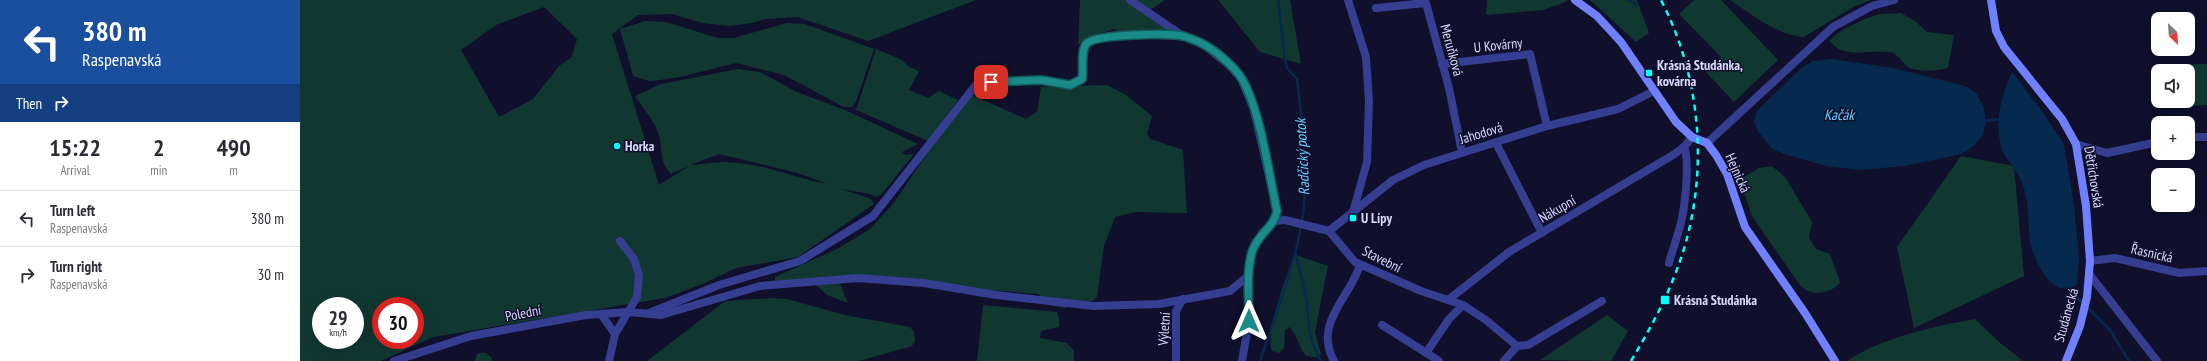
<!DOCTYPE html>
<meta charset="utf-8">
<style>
body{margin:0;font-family:"PT Sans Narrow",sans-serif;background:#f2f2f3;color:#2b2b33;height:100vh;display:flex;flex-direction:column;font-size:15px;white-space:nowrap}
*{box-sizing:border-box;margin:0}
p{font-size:13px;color:#7c7c81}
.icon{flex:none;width:22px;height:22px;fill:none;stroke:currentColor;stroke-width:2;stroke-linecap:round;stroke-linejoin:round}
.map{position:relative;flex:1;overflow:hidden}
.panel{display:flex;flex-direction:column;background:#fff;width:300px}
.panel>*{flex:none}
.guide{background:#1a4fa0;color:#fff;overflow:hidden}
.needle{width:26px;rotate:155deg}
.buttons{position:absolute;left:1851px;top:12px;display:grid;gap:8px}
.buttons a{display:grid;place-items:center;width:44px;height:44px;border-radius:8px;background:#fff;box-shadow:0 4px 16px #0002;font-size:20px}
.speed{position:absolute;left:12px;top:297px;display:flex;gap:8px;font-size:20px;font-weight:700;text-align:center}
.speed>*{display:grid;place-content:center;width:52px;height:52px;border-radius:50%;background:#fff;box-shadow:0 4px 16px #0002;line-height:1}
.speed small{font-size:10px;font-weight:400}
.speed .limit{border:6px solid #d22;background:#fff;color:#111}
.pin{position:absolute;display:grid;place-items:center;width:34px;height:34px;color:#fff;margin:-17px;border-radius:8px;box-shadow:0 2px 6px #0006}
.me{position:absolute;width:44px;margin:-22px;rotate:0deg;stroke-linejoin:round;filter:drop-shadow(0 0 3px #0008)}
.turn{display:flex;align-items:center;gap:14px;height:84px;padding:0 16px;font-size:18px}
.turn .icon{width:52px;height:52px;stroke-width:2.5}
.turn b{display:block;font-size:28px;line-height:34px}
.then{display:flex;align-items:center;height:38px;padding:0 16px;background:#0003;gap:8px;font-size:15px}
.eta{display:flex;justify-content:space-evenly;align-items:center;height:68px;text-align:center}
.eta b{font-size:24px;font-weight:700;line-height:28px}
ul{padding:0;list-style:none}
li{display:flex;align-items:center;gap:12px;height:56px;padding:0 16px;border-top:1px solid #e1e1e2}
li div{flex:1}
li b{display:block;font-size:15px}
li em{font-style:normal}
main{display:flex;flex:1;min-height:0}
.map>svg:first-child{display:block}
</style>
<main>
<section class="panel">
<div class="guide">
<div class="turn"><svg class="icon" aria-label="left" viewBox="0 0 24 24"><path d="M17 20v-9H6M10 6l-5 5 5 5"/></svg><div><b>380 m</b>Raspenavská</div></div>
<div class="then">Then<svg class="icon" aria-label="right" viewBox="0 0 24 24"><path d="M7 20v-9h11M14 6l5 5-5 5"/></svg></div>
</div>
<div class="eta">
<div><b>15:22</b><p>Arrival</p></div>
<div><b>2</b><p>min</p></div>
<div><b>490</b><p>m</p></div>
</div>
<ul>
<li><svg class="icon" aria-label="left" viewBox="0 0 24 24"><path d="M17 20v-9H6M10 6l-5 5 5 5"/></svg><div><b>Turn left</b><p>Raspenavská</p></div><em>380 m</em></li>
<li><svg class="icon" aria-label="right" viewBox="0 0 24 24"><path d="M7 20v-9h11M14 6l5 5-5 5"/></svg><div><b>Turn right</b><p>Raspenavská</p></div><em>30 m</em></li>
</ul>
</section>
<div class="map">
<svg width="1907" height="361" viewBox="0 0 1907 361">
<rect width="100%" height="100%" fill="#100f2c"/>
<g fill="#113731" fill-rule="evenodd">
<path d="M0,0H676L568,41L498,17L465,19L452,23L429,26L402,23L372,14L338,15L312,34L359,185L389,166L371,174C359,161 363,151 359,136C355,120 343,109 335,96L361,84L438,69L460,72L497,92L545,110L618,144L602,152L605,155L614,154L581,195L575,197L570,194L541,189L571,199L574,204L498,257L436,268L405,283L365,298L133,337L81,361H0ZM244,7L277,39L272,57L259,66L233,99L199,117L161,50L196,25ZM419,154L498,173L527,184C492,177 457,161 421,162C410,162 400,165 390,165ZM21,306H55V340H21ZM81,306H115V340H81Z"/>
<path d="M780,0H827L867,30L865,34L819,32L815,29L798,34L778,45Z"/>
<path d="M835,0H865L850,10Z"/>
<path d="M918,0H990L1001,64L960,52Z"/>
<path d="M1187,0H1266L1268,1L1243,10L1186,15Z"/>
<path d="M1290,0H1337L1349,33L1336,42Z"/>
<path d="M1394,0H1421L1478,60L1434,102L1406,72L1421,57L1379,14Z"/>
<path d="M1430,0H1571L1553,7L1504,37C1478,36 1451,14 1430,0Z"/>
<path d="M1601,13L1615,21L1627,32L1654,35L1648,68C1637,71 1614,73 1605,65C1600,59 1597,53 1588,52C1569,49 1543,60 1530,41C1535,31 1571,15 1582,14C1589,13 1595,14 1601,13Z"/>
<path d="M345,21L366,22L418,38H433L487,23L505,24L574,49L556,102L552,107H544L484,75L436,63L380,77L360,80L349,81L333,76L320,29Z"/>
<path d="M576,49L602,60L609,67L619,71L609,90L628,98L639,91L658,100L628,141L556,110Z"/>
<path d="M1877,64H1907V105L1875,107L1872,101H1888V71H1860L1859,68Z"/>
<path d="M807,85L826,95L852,116L847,134L850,139L883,150L887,213L835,212L815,217L804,246L797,297L792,301L764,308L753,306L738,294L690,290H662L566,277L539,281L548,303L527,295L516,285L475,283V277L537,249L570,229L593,204L628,152L672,95L726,119L737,112L741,87Z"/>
<path d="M1661,156L1714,166L1724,276L1614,328L1597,247Z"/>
<path d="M1472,166L1485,177L1512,222L1509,238L1516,249L1530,254L1540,282C1536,290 1520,295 1511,292C1507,291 1503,288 1500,285L1453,218L1439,180L1459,168Z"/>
<path d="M994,254L1028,266L1015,332L1021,354L1019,358L1006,356C998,346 997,335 990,327L985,330L984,348L979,353L972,351C964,333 988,274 994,254Z"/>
<path d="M472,298L487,299L545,315L610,327L614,332L615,341L612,346L559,361H347L425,301Z"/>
<path d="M683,305L757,312L759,318V327L741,331L740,338L767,343L774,351V361H677Z"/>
<path d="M1307,315L1328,331L1311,361L1240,360Z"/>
<path d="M1675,319L1699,342L1723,361H1547C1578,339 1637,325 1675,319Z"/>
<path d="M178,353H186L191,357L192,361H174Z"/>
</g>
<g fill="#062a4e">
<path d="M1532,59L1593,68L1665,86L1676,93L1684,108L1686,121L1683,135L1674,146L1661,154L1605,166L1559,170L1526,166L1484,154L1471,148L1457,130L1454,121L1457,111L1500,69L1513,61Z"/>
<path d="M1712,72L1741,110L1764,144L1774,205L1779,256L1777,284C1756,301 1739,269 1733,252C1726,232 1731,205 1722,183C1718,170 1704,159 1701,146C1694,119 1702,96 1712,72Z"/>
</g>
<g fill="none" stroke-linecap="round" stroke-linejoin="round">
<g stroke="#062a4e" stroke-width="2.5">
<path d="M1327,0L1337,5"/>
<path d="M1684,121L1701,119"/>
<path d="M995,251C999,267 1003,282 1006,298C1009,320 1008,340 1021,361"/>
<path d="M1767,287L1810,330L1829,361"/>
<path d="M960,361C977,311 998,259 1004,206C1008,164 1002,121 997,79L987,68L985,59L978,0"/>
</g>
<g stroke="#353e90" stroke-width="8">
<path d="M830,0L883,36L903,44L931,67L941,78L954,110L977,211L975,221L962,233L952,252L949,275V321L942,361"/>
<path d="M1048,0L1066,57L1069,101L1067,162L1053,212"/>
<path d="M1076,8L1126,3L1149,88L1162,152"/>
<path d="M1142,64L1230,54L1247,126"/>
<path d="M1888,137H1907"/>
<path d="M1196,143L1242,233"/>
<path d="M1407,143L1533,27L1572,6L1594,0"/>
<path d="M1776,144L1807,153L1858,142"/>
<path d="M975,221L985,220L1029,231L1055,262L1121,291L1163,305L1186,320L1217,346L1228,345L1302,301"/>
<path d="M1029,231L1093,180L1124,165L1247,126L1318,109L1354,91"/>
<path d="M1790,261L1815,258L1879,273L1907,271"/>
<path d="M1369,263C1373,248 1379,233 1382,218C1385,203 1390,160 1384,147"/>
<path d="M1790,275L1857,361"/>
<path d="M1148,300L1209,252L1373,155L1384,147L1392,137"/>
<path d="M349,313L419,285L500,261L573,216L679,81L703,82L741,80L770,85L782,79C784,69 781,54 786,45C796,30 864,36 883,36"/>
<path d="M301,314L315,334"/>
<path d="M1082,325L1139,361"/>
<path d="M1126,353L1149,319L1163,305"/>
<path d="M94,361L171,336L286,315L328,312L361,315L460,286L558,278L624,283L696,295L794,306L859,304L930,291L949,275"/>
<path d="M309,361L315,334L337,297L339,275L334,259L320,241"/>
<path d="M876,361V311L883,299"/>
<path d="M1034,361C1013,323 1050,298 1060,265"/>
<path d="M1204,361L1217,346"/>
</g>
<g stroke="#7180ff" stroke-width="8">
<path d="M1275,0L1297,16L1321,42L1376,122L1392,137L1407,143L1416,155L1427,174L1445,227L1505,313L1535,361"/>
<path d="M1691,0L1696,31L1704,47L1762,119L1776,144L1786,206L1790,261L1787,297L1780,326L1766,361"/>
</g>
<path stroke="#06fff7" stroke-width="2.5" stroke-dasharray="6 5" stroke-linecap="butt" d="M1331,361C1347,334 1363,306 1374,277C1410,189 1405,85 1361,0"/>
</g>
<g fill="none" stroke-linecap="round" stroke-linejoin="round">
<defs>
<path id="route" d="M691,82L741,80L770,85L782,79C784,69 780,50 787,43C798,34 868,33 883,36C889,38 898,41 903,44C916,51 934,66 942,79C960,109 969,174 977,211C974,228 958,233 952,252C946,273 949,299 949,321"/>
</defs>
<use href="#route" stroke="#115a5a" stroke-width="10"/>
<use href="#route" stroke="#1a8a8b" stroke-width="7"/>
</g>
<g fill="#06fff7" stroke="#100f2c" stroke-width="1.5">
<rect x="1345" y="69" width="8" height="8" rx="2"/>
<circle cx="317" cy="146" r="4"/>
<rect x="1049" y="214" width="8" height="8" rx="2"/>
<rect x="1360" y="295" width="10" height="10" rx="2"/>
</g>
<g text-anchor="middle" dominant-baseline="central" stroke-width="3" stroke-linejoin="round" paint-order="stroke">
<g font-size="14" fill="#dadbff" stroke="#100f2c">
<text transform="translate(1198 45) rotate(-6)">U Kovárny</text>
<text transform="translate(1152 50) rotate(75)">Meruňková</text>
<text transform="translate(1181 133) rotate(-17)">Jahodová</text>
<text transform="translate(1438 173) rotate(66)">Hejnická</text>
<text transform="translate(1794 177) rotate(81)">Dětřichovská</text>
<text transform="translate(1257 209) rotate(-30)">Nákupní</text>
<text transform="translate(1852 253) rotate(13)">Řasnická</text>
<text transform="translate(1082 259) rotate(27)">Stavební</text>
<text transform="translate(223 313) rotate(-11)">Polední</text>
<text transform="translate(1766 315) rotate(-74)">Studánecká</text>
<text transform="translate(864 329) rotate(-86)">Výletní</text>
</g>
<g font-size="14" font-weight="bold" fill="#dadbff" stroke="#100f2c" text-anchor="start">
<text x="1357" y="65">Krásná Studánka,<tspan x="1357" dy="16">kovárna</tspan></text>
<text x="325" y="146">Horka</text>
<text x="1061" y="218">U Lípy</text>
<text x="1374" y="300">Krásná Studánka</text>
</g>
<g font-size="15" font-style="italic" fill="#68cdff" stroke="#100f2c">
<text x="1539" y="114">Kačák</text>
<text transform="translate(1002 157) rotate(-93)">Radčický potok</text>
</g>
</g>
</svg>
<div class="buttons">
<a><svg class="needle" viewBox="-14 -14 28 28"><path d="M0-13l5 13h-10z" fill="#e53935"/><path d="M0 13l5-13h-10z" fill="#7c7c81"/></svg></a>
<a><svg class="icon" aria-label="sound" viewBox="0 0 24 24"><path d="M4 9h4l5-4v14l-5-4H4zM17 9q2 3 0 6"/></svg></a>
<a>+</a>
<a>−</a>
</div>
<div class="speed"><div>29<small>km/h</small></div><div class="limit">30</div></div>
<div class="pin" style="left:691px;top:82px;background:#d93025"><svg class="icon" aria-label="arrive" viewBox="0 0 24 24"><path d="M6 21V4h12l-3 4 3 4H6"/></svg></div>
<svg class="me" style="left:949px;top:321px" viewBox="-20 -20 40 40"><path d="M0-17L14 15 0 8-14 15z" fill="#1a8a8b" stroke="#fff" stroke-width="4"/></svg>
</div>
</main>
